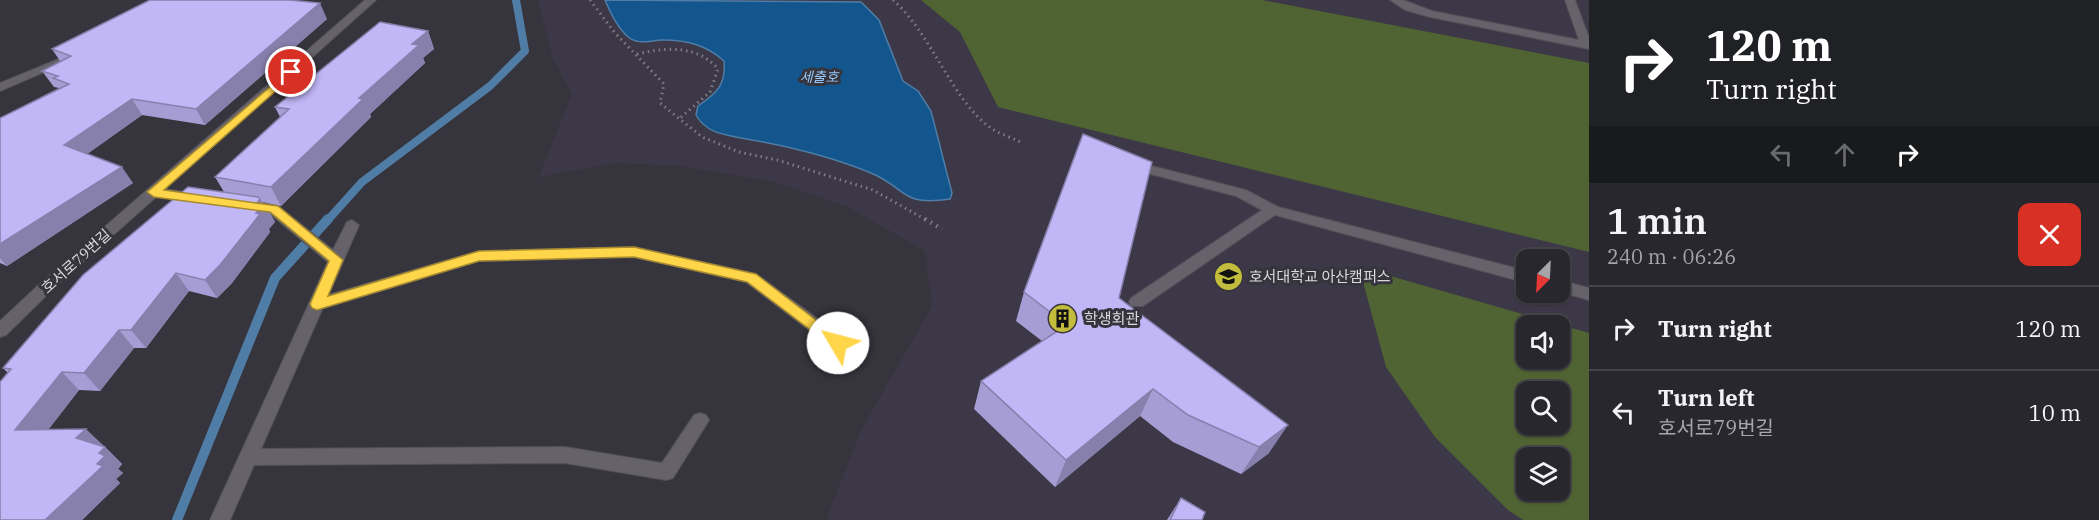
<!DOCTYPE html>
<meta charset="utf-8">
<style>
body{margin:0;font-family:"IBM Plex Serif","Noto Sans KR",serif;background:#302f35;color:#f1f3f6;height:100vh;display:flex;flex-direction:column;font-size:22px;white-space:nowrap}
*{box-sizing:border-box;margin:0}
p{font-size:20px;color:#a5a5aa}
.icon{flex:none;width:33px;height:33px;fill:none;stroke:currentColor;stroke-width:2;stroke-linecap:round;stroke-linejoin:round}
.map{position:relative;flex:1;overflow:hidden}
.drawer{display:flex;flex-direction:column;background:#28272d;width:510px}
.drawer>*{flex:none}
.banner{background:#202124;color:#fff;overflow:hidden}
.needle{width:39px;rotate:204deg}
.buttons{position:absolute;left:1516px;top:249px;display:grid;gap:12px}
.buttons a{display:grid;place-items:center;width:54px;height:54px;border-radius:12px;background:#28272d;box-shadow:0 2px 4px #0004,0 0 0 2px #444449;font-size:30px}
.pin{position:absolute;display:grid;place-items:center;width:51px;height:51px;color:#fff;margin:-26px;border:3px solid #fff;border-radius:50%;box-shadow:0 2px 6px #0007}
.me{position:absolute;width:66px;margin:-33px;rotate:307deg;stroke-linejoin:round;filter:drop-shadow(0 0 4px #0008)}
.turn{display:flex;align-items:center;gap:21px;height:126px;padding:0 18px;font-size:27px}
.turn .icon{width:78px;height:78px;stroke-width:2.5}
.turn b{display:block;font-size:42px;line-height:51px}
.lanes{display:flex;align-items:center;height:57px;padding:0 18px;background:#0003;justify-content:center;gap:30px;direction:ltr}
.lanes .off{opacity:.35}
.round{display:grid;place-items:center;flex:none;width:63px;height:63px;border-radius:12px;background:#302f35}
.headline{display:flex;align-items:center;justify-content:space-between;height:102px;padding:0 18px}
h1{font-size:36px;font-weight:600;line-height:45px}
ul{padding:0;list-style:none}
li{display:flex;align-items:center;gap:18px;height:84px;padding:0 18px;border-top:2px solid #444449}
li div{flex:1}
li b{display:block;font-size:22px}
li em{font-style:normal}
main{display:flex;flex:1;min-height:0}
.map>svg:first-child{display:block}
</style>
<main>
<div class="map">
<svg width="1589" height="520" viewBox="0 0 1589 520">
<rect width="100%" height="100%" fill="#36343c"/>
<path fill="#3d3847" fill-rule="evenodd" d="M538,0H1589V520H826L861,430L932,306L925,251L846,206L772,181L679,166L614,163L539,177L572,94L553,59ZM1527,260H1560V292H1527ZM1527,326H1560V358H1527ZM1527,392H1560V424H1527ZM1527,458H1560V490H1527Z"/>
<g fill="#506433" fill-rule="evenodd">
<path d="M921,0H1262L1589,63V252L998,107L960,32Z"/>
<path d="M1359,267L1589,333V520H1523L1508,510L1435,437L1386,367ZM1527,326H1560V358H1527ZM1527,392H1560V424H1527ZM1527,458H1560V490H1527Z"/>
</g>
<path fill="#13568e" stroke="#4f7da6" stroke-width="1.5" d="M605,0L861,2L879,20L903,81L918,91L931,111L952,193L950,199C899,206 910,190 871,173C834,158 791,147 752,140C730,135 708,136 696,115L698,106C717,93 726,85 724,61C706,45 687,40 663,40C651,40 638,46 627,36C617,27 610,12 605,0Z"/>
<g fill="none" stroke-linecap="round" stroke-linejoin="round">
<path stroke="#4f7da6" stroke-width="8" d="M327,221L362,182L490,86L525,51L516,0"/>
<path stroke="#4f7da6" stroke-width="10" d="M177,520L275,278L328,219"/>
<defs>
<g id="service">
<path d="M1390,0H1403L1432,11L1579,40L1565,0H1575L1589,38V49L1430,17L1405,10Z"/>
<path d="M61,58L67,61L65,63L0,91V83Z"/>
<path d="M1132,161L1246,190L1278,207L1527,271V283L1275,215L1143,306H1131L1129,302L1131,298L1262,210L1236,196L1127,168L1125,165L1127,162Z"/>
<path d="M634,247L756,274L862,351L864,356L862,361L856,363L850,361L746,282L634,257L479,261L317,310L311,308L309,304L311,300L479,251Z"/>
<path d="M1560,280L1589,288V300L1560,292Z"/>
<path d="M700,413L706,415L709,420L706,425L673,478L666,480L565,463L249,465L242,463L240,457L242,451L249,449L565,447L662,463L694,415Z"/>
</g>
<g id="minor">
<path d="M365,0H376L165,189L203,195L205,198L203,201L156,197L56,286L6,335L0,337V321L46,278Z"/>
<path d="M246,200L278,206L333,250L347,222L352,220L359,225L230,520H210L328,262L269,213L241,208L239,205Z"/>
</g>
</defs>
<use href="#service" stroke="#535057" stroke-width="2"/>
<use href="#minor" stroke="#535057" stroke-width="2"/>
<g stroke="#7f7d84" stroke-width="3" stroke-dasharray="1.5 4" stroke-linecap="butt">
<path d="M590,0L615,33L664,84L660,103L702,137L739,152L777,160L873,190L928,221"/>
<path d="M893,0C932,34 952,101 991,128C999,134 1011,137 1020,142"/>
<path d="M637,54C666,47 698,45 718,69L710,92L679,119"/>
</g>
<path stroke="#7f7d84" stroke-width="4.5" stroke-dasharray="1.5 5" stroke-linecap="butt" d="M925,219L942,229"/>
<use href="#service" fill="#65626b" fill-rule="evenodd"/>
<use href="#minor" fill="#65626b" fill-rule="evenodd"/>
</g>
<g fill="#a69dd4">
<path d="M327,19L205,125L142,115L87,154L133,183L7,266L0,263V118L59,88L54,87L42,71L60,61L52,49Z"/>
<path d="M428,31L434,49L423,58L425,63L370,114L371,117L281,206L262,202L265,204L275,222L269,229L270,232L232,283L217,298L189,291L146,348H134L100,391L79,390L48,430L104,446L122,464L118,469L123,473L116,479L120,483L82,520H0L8,373L3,368L224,192L215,177L280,117L275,107Z"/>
<path d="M1024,292L1119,298L1269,453L1241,474L1173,442L1140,416L1055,487L974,409L981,381L1042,341L1016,321Z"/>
<path d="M1181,498L1202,520H1167Z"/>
</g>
<g fill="#877fac">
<path d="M320,3L327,19L205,125L196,109Z"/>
<path d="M428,31L434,49L423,58L425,63L370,114L371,117L281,206L271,187L412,44Z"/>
<path d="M132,99L142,115L76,162L64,145Z"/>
<path d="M122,167L133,183L7,266L0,258V244Z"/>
<path d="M260,199L264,205L265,204L275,222L269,229L270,232L232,283L217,298L205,280L256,213L257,203Z"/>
<path d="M176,273L189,291L146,348L131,330Z"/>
<path d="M119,330L134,348L100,391L84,373Z"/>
<path d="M62,372L79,390L34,448L15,430Z"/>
<path d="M1153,389L1140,416L1055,487L1066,460Z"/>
<path d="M1288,425L1269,453L1241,474L1259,447Z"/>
<path d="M86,429L104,446L94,455L76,438Z"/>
<path d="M105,447L122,464L118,469L123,473L116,479L120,483L82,520H45L97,464L99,453Z"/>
</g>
<g fill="#c1b6f6" stroke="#877fac" stroke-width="1.5">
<path d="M150,0H289L320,3L196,109L132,99L64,145L122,167L0,244V118L69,84L53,78L58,76L42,71L71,56L52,49Z"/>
<path d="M380,22L428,31L412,44L419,45L359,98L363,99L271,187L215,177L289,109L275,107Z"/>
<path d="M1083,134L1152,162L1119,298L1288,425L1259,447L1188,415L1153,389L1066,460L981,381L1067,325L1024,292Z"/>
<path d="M188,187L258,197L260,199L257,203L265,204L256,213L260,214L220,265L205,280L176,273L131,330H119L84,373L62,372L15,430L86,429L76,438L105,447L99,453L105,456L97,464L103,466L45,520H0V382L11,369L3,368L83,275Z"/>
<path d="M1181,498L1205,512L1202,520H1170Z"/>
</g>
<path fill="#ffd54a" stroke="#a68a30" stroke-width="1.5" d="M291,69L295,70V74L164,190L278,206L343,260L328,296L479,251L634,247L756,274L846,343L844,347H833L747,282L634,257L479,261L317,310L312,308L310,304L329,261L270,212L154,197L147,192Z"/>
<defs>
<symbol id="university-disc" viewBox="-11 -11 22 22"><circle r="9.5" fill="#c3bd3e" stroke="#36343c"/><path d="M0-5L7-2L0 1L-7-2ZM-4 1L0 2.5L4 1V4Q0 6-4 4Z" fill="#111"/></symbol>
<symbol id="building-disc" viewBox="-11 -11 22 22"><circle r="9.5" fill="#c3bd3e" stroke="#36343c"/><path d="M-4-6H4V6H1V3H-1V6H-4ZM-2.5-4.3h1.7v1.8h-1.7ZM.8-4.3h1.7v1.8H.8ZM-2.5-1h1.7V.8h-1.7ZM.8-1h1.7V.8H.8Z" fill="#111"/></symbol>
</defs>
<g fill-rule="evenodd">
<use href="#university-disc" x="1212" y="260" width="33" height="33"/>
<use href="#building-disc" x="1046" y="302" width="33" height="33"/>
</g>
<g text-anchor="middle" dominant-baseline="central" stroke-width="6" stroke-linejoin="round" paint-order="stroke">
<g font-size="14" font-style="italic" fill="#97c7f7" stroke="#36343c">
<text x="819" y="77">세출호</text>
</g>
<g font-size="15" fill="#dad8de" stroke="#36343c">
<text transform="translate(76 261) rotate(-42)">호서로79번길</text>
</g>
<g font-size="15" fill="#dad8de" stroke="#36343c" text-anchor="start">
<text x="1249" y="276">호서대학교 아산캠퍼스</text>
<text x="1084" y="318">학생회관</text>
</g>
</g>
</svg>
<div class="buttons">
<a><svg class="needle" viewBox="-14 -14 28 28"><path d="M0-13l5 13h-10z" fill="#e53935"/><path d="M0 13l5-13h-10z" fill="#a5a5aa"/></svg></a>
<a><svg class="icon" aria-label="sound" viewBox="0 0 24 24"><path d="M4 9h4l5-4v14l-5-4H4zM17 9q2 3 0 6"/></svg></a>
<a><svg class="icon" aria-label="search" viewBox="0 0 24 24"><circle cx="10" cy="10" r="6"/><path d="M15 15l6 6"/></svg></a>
<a><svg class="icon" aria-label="layers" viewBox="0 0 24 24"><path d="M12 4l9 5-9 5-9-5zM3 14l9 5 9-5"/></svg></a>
</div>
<div class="pin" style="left:291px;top:72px;background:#d93025"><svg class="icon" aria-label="arrive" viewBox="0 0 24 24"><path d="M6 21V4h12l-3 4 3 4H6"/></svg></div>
<svg class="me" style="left:838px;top:343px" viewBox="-20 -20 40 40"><circle r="19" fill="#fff"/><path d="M0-13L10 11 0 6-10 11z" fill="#ffd54a"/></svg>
</div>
<section class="drawer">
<div class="banner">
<div class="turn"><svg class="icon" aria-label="right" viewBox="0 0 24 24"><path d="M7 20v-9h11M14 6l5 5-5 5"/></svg><div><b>120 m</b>Turn right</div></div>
<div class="lanes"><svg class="icon off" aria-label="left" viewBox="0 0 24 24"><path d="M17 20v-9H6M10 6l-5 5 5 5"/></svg><svg class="icon off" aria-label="ahead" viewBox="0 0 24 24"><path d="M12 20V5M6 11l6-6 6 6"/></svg><svg class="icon" aria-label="right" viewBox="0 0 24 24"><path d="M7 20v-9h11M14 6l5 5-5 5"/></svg></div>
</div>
<div class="headline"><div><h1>1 min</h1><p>240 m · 06:26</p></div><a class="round" style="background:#d93025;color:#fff"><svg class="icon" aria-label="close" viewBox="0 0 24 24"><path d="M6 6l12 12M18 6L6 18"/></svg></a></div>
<ul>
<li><svg class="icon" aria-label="right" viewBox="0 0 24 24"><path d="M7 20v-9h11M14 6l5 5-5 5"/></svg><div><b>Turn right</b></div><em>120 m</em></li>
<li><svg class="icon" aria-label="left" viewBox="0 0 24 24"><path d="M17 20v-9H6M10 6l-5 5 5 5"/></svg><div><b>Turn left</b><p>호서로79번길</p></div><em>10 m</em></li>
</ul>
</section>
</main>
